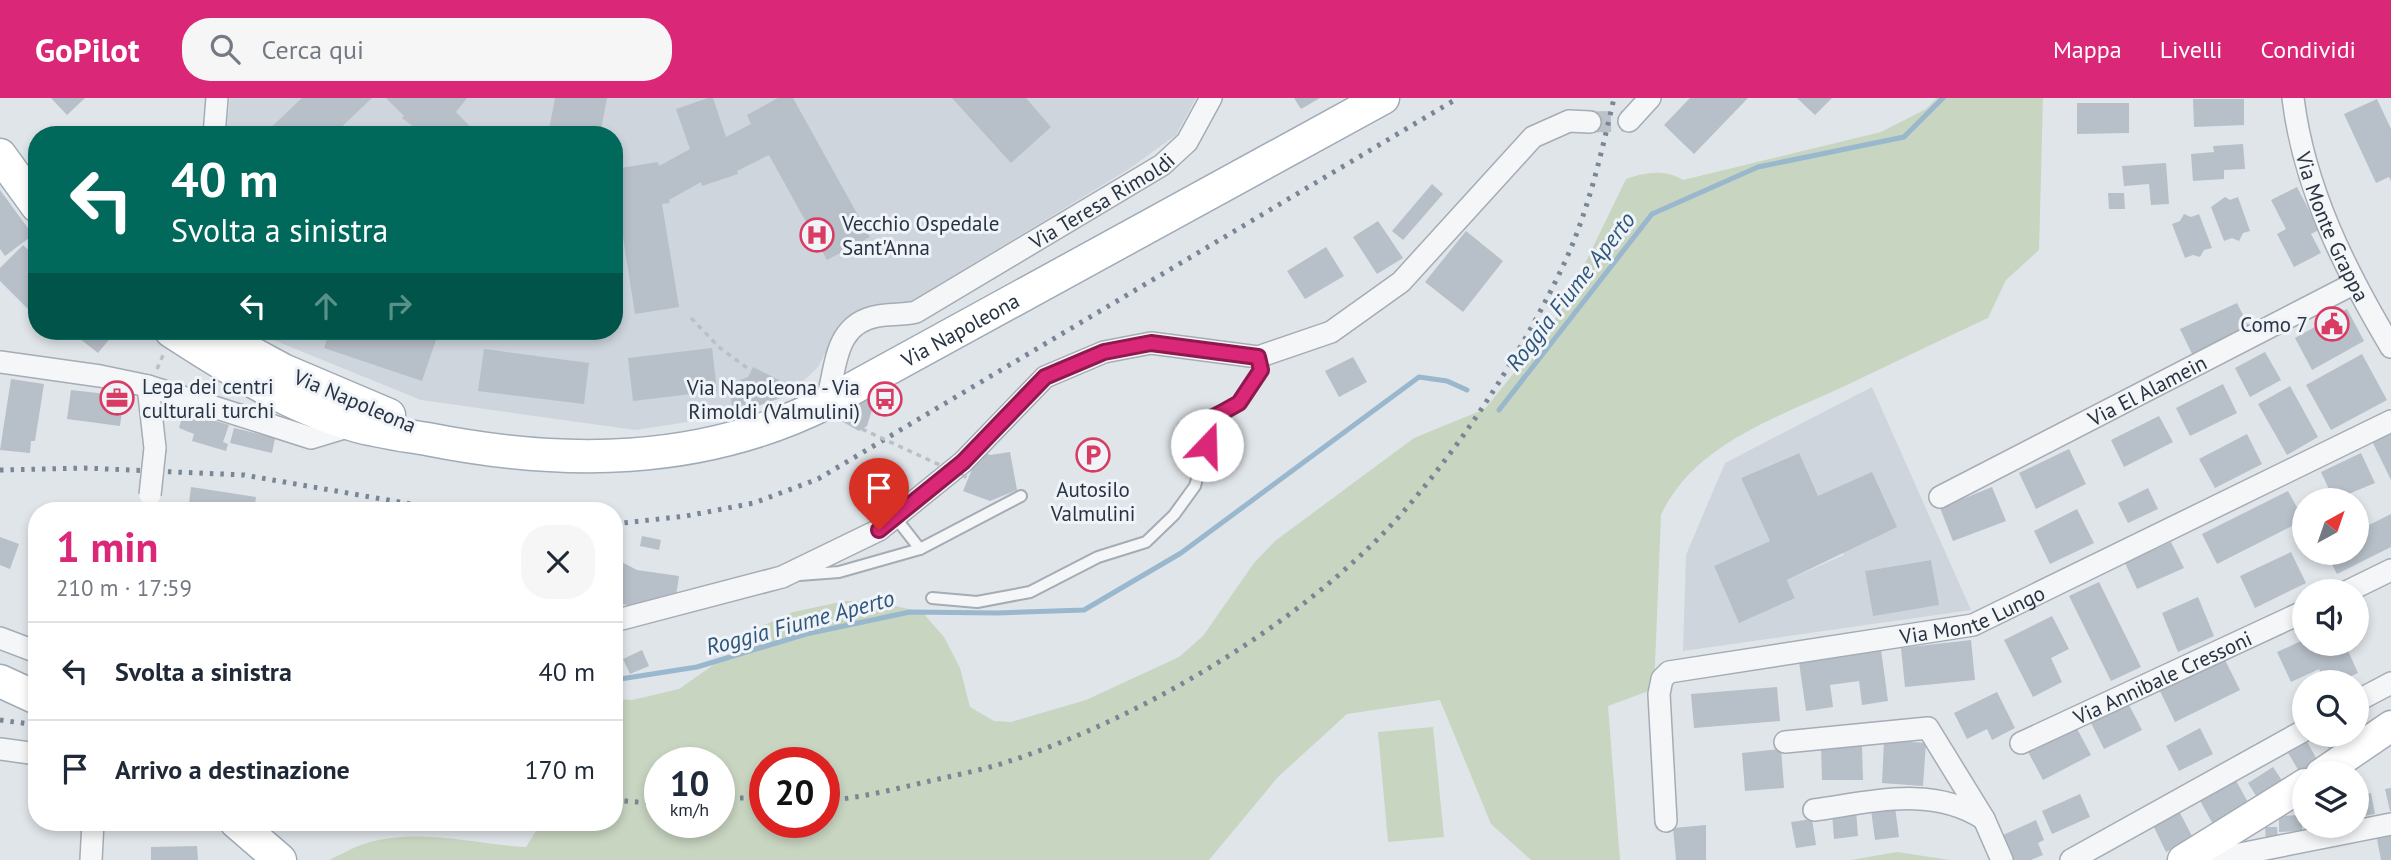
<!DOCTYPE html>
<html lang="it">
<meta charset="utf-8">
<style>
body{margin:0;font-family:"PT Sans",sans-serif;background:#f6f6f7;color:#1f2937;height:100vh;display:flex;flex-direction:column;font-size:26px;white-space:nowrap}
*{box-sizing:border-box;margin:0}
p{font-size:23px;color:#747a83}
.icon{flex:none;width:38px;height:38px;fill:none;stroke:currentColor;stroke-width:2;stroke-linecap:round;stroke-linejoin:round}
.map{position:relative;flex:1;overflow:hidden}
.panel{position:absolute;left:28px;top:404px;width:595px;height:329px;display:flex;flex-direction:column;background:#fff;border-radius:28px;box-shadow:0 4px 10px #0003}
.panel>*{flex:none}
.guide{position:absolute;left:28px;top:28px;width:595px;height:214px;border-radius:28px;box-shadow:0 4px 10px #0003;background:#00695c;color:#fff;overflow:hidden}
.needle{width:46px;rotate:40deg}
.fabs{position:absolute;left:2292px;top:390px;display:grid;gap:14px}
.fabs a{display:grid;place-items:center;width:77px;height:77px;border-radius:50%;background:#fff;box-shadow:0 4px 10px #0003;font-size:35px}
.speed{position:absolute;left:644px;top:649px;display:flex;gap:14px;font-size:35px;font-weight:700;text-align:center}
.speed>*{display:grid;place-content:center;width:91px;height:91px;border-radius:50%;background:#fff;box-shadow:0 4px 10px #0003;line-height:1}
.speed small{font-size:18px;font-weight:400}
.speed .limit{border:10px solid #d22;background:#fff;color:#111}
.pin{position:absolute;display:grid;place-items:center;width:60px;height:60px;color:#fff;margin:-72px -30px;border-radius:50% 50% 50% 0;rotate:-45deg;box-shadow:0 0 7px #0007}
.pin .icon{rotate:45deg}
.me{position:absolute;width:77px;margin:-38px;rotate:21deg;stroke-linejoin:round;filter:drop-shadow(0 0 5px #0008)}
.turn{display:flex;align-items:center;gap:24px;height:147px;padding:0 28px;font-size:32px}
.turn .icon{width:91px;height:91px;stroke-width:2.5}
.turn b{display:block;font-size:49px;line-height:60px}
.lanes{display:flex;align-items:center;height:66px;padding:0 28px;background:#0003;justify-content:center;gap:35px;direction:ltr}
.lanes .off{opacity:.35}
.round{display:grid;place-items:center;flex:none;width:74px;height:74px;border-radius:28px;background:#f6f6f7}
.head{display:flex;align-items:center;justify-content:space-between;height:119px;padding:0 28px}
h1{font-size:42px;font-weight:800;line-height:52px;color:#db2777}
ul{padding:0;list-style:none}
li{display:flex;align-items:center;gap:21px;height:98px;padding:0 28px;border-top:2px solid #e0e1e3}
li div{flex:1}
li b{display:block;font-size:26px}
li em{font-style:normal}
header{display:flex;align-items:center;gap:42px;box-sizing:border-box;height:98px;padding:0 35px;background:#db2777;color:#fff}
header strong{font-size:33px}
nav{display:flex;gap:38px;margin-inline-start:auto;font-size:24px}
.search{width:490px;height:63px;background:#f6f6f7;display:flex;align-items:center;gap:18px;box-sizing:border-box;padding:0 24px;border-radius:28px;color:#747a83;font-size:26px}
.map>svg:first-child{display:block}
</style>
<header>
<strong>GoPilot</strong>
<div class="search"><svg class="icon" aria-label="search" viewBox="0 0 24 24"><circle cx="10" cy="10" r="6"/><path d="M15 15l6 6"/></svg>Cerca qui</div>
<nav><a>Mappa</a><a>Livelli</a><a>Condividi</a></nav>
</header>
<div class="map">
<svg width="2391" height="762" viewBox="0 0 2391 762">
<rect width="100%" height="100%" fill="#e0e5ea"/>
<g fill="#ced5dd" fill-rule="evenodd">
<path d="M230,0H1196L1176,37L1129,71L910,204L864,210L849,220L838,230L818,269L789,297L727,318L635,332L421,302L271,241L252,246L231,233H614V37H226Z"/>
<path d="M1872,289L1971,512L1683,553L1686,457L1725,365ZM1798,355L1844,457L1787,482L1795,499L1739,524L1714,468L1770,443L1741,380ZM1931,462L1938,507L1873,517L1865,473Z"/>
</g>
<g fill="#c8d5c1" fill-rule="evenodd">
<path d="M1937,0H2043L2039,152L2006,182L1988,220C1941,242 1894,264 1847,287C1781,318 1694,345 1661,417L1654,591L1608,608L1620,762H1531L1491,726L1440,602L1347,616L1278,679L1209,762H329C344,755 359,746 374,743C423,731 477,746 526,749L541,725L614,724V601L632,602L679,591L719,563L736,557L758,530L793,514L845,503H873L922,514L944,539L960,570L970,609L994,623L1011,624L1086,602L1179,559L1203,538L1254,465L1275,443L1414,340L1485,311L1550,230L1576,184L1626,81C1645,74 1666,71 1683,82L1881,34L1926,11ZM660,665H719V724H660ZM765,665H824V724H765Z"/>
<path d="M1433,629L1444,739L1388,744L1378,634Z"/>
<path d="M1897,754L1950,762H1851Z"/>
</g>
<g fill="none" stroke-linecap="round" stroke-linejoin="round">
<g stroke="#99b7cd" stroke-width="5">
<path d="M1499,312L1652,116L1758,69L1904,39L1943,0"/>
<path d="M614,582L697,569L806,536L910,514L997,515L1084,512L1181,455L1419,279L1447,283L1467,292"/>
</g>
</g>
<g fill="#b7bfc8">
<path d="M51,0H85L67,17Z"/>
<path d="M302,0H372L333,37H263Z"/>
<path d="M386,0H467L456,14L478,37H424L402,20L404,18Z"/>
<path d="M555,0H607L600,37H548Z"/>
<path d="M708,0H713L726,39L751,26L747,17L778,0H793L870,139L827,162L769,57L737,73L738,76L702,88L701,84L669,102L670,105L662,106L679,209L635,216L619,113L614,114V71L658,64L659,68L690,51L676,11Z"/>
<path d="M952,0H1026L1051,29L1011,65Z"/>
<path d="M1294,0H1320L1301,11Z"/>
<path d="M1690,0H1748L1694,56L1664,27Z"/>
<path d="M1797,0H1832L1815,17Z"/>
<path d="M2193,1H2244V27L2194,29Z"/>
<path d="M2377,1L2391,31V83L2389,79L2376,85L2344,16Z"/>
<path d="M2077,5H2129V35L2077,36Z"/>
<path d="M2243,46L2245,71L2224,72V81L2193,83L2191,56L2214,54L2213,48Z"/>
<path d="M2166,65L2169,106L2151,107L2149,86L2124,88L2122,68Z"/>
<path d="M1432,86L1443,96L1403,142L1392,133Z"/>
<path d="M2297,89L2319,132L2311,136L2321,155L2294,169L2277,136L2286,131L2271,102Z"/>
<path d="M0,92L33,137L5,158L0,151Z"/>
<path d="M2108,95H2124L2125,111H2109Z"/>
<path d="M2225,99L2230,102L2238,99L2250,133L2243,135L2239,143L2232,140L2224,143L2211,109Z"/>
<path d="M2184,116L2191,119L2199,116L2212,150L2204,152L2200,159L2193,157L2185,160L2172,126L2180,123Z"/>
<path d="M1378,123L1403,160L1377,176L1353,139Z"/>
<path d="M1466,133L1503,163L1463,214L1425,184Z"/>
<path d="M23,147L37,160V202L28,211L0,183V170Z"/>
<path d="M1326,149L1344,178L1305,201L1287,173Z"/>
<path d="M2237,205L2251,233L2194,260L2180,231Z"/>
<path d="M2347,211L2364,243L2312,272L2295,240Z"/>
<path d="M70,233H116L98,255Z"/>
<path d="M330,233H427L438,236L422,283L324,250Z"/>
<path d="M712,250L717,293L633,303L628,260Z"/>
<path d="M484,251L589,265L584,306L478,293Z"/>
<path d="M2265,254L2281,282L2250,299L2235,270Z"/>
<path d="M2362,256L2387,302L2331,332L2306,287Z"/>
<path d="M1353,259L1367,284L1339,299L1325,273Z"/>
<path d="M753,269L785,285L783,289L789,297L732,317L731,296L740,282L748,279Z"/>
<path d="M11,281L44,286L35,343H31L30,355L0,352Z"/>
<path d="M2223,286L2237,315L2190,338L2176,310Z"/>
<path d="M2290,288L2318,339L2287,357L2258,306Z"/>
<path d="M71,292L124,298L120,328L67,321Z"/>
<path d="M868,299L872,312L867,328L859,333L834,319Z"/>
<path d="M184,313L229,327L223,344L228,346L226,353L192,343L194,336L179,330Z"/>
<path d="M2159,318L2173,344L2124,369L2111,342Z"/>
<path d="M234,330L275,340L272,355L230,345Z"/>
<path d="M2391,334V382L2372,343Z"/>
<path d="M2247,336L2262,366L2215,390L2199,361Z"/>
<path d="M2069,351L2086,386L2036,411L2019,375Z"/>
<path d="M980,352L990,357L1010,354L1017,392L990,403L963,393Z"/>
<path d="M1799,355L1818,398L1872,374L1897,429L1787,482L1795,500L1739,525L1714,468L1770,443L1741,380Z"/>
<path d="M2361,355L2375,385L2334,402L2321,374Z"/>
<path d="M191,389L256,399L254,413H188Z"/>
<path d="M1992,389L2006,423L1953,443L1940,410Z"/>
<path d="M2148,390L2158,411L2128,425L2118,405Z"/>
<path d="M2288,393L2304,422L2217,466L2202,436Z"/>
<path d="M2077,411L2094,445L2050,466L2034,433Z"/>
<path d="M2391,416V449L2337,476L2326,455H2357V433Z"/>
<path d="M642,438L661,442L659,452L640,448Z"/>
<path d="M0,439L19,446L10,471L0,467Z"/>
<path d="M2171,444L2184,470L2137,491L2125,465Z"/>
<path d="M2291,454L2306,485L2255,510L2240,478Z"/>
<path d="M614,460L637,472L679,478L676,498H661L659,503L644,511L614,504Z"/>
<path d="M1931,462L1939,507L1873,518L1865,473Z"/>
<path d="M2099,484L2141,569L2111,583L2069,498Z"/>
<path d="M2198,499L2214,538L2178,554L2162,515Z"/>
<path d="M2052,518L2069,551L2051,560L2062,584L2033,599L2004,542Z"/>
<path d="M2305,536V546H2345L2358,575L2338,584H2325L2319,571L2291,584L2277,554L2301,543L2299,538Z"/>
<path d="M1971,542L1975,582L1905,589L1901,550Z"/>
<path d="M642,552L649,568L630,576L623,561Z"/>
<path d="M1881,552L1888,603L1862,607L1859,583L1830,587L1833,609L1806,613L1799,564Z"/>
<path d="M2224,560L2240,592L2175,624L2159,591Z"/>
<path d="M1777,589L1780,623L1694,630L1691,596Z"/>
<path d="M1997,594L2015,630L1992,642L1987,631L1967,641L1954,615Z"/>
<path d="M2128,605L2142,632L2104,651L2090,623Z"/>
<path d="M2074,625L2091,657L2043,682L2026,650Z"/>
<path d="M2200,630L2213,656L2179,673L2166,648Z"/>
<path d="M2326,637H2356L2331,654L2322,640Z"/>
<path d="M1884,642L1926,645L1923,688L1882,685Z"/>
<path d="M2306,642L2319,665L2300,675L2287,653Z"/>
<path d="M1821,648H1862L1863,682H1822Z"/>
<path d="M1781,651L1784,690L1745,693L1742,655Z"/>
<path d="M2273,669L2285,687L2260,704L2248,685Z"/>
<path d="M2234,679L2250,708L2214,728L2198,699Z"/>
<path d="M2391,690V713H2390L2385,691Z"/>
<path d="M2371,695L2375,716L2357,719V697Z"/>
<path d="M2080,696L2090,719L2052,736L2042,713Z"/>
<path d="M1895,709L1899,739L1875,742L1871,712Z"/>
<path d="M2178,711L2193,740L2166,754L2152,725Z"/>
<path d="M1856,712L1858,738L1834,741L1832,714Z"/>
<path d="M2302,717V733L2279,734V718Z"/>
<path d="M1812,721L1816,747L1796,750L1791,724Z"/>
<path d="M2036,722L2044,742L2038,745L2043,757L2031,762H2014L2003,737Z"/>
<path d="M1706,727V762H1676L1673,730Z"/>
<path d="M2265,729H2277L2278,742L2266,743Z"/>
<path d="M2391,733V762H2381L2376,736Z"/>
<path d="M197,748L198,762H151V749Z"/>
</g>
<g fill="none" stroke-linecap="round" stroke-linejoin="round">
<path stroke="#bbc2c9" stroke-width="21" stroke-dasharray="21 10" stroke-linecap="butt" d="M1590,24L1629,23"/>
<defs>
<g id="lane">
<path d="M1183,330L1239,305L1260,272L1258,259"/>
<path d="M895,419L920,451"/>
<path d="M799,477L839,474L920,451L1021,398"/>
<path d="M932,500L977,504L1030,494L1098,459L1146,444L1174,417L1195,388L1214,319"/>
</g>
<g id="street">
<path id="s1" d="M2293,0C2304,90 2345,172 2391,249"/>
<path d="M1629,23L1650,0"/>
<path d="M214,37L217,0"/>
<path d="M0,264L100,278L148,288L311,340L354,327"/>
<path d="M148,288L155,350"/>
<path id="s2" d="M826,305C837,272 832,226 878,218C890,216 903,217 916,214L1162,67L1187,44L1211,0"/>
<path id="s3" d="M1940,399L2353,186"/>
<path d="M2346,494L2391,472"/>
<path d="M614,523L782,479L879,432L963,364L1045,279L1104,254L1151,245L1258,259L1331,234L1401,184L1533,39L1569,23L1590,24"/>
<path d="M0,540L37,554"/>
<path d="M2357,603L2391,585"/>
<path d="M1785,644L1928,630L1984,721L2002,762"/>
<path id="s4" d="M2021,645L2305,513"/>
<path d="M0,651L37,656"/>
<path d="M1814,712C1872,704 1932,687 1984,721"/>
<path id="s5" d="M1666,723L1659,596L1662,581L1669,574L1973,527L2391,323"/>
<path d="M91,762L93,724"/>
<path d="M2071,762L2305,632"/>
<path d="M2210,762L2391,726"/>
</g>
<g id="secondary">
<path d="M2321,676L2391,628"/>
<path d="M2183,762L2305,686"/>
</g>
<g id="primary">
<path d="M0,57L37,108"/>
<path id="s6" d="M171,233C228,270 288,308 354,327C378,334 403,337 427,341C562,368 700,368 826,305L1383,0"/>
<path d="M211,233L283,272L389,317"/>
<path d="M0,583L37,600"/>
<path d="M236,724L280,762"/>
</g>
</defs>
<use href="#lane" stroke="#a5acb5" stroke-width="14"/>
<use href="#street" stroke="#a5acb5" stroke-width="24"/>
<use href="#secondary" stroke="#a5acb5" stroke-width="33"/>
<use href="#primary" stroke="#9fabb7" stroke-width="35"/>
<g stroke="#bbc0c5" stroke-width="3.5" stroke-dasharray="5 5" stroke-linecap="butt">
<path d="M691,220L720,250L750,272"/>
<path d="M157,271L164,255"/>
</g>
<use href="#lane" stroke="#f4f6f8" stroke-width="10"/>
<use href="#street" stroke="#f4f6f8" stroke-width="21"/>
<use href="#secondary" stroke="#fff" stroke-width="30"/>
<use href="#primary" stroke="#fff" stroke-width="32"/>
<g stroke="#798695" stroke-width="5" stroke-dasharray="3.5 7" stroke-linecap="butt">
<path d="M0,372L84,370L244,377L451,413"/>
<path d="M614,426L686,418L754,405L818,381L1458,0"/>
<path d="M0,622L37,627"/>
<path d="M719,700H765"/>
<path d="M614,702L660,706"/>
<path d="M824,703C860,700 895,691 930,683C956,677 982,672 1007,664C1146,619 1315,518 1410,406C1470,335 1523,252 1563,168C1588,115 1601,57 1614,0"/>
</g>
<defs>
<path id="street-bridge" d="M150,397L155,350"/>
</defs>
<use href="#street-bridge" stroke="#a5acb5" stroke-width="24" stroke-linecap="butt"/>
<path stroke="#bbc0c5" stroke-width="3.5" stroke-dasharray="5 5" stroke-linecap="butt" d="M862,331L968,380"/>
<use href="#street-bridge" stroke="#f4f6f8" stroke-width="21"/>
</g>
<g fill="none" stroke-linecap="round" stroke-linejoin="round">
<defs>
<path id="route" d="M879,432L963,364L1045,279L1104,254L1151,245L1258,259L1261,272L1239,305L1214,319L1207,347"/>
</defs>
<use href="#route" stroke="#8e194d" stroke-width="18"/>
<use href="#route" stroke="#db2777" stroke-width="12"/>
</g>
<defs>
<symbol id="hospital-ring" viewBox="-11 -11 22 22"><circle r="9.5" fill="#f0f4f8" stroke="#d83c62" stroke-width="1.5"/><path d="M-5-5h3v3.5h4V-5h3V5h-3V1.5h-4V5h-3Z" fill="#d83c62"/></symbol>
<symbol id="civic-ring" viewBox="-11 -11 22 22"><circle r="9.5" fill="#f0f4f8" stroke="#d83c62" stroke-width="1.5"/><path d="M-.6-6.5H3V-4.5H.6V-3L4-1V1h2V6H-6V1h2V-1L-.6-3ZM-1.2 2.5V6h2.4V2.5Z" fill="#d83c62"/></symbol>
<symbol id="office-ring" viewBox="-11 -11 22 22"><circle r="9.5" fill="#f0f4f8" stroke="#d83c62" stroke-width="1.5"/><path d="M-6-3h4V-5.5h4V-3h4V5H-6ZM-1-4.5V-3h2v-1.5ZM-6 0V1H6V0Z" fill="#d83c62"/></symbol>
<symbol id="bus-ring" viewBox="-11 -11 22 22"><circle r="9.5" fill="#f0f4f8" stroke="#d83c62" stroke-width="1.5"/><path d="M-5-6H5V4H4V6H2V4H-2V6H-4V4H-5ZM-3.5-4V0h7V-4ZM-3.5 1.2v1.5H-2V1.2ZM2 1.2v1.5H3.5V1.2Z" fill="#d83c62"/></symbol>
<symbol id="parking-ring" viewBox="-11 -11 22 22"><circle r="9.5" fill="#f0f4f8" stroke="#d83c62" stroke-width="1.5"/><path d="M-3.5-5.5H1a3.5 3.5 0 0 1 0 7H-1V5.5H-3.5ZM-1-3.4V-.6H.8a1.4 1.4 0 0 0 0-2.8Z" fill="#d83c62"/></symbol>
</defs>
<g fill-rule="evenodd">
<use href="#hospital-ring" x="798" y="118" width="38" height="38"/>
<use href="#civic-ring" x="2313" y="207" width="38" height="38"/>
<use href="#office-ring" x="98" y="281" width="38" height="38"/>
<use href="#bus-ring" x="866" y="282" width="38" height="38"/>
<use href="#parking-ring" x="1074" y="338" width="38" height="38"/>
</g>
<g text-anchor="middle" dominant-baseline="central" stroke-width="6" stroke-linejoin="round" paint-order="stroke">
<g font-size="21" fill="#283443" stroke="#f0f4f8">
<text stroke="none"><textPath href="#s2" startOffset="364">Via Teresa Rimoldi</textPath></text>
<text stroke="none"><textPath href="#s1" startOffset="135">Via Monte Grappa</textPath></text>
<text stroke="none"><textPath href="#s6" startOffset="842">Via Napoleona</textPath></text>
<text stroke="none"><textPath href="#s3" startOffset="233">Via El Alamein</textPath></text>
<text transform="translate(355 303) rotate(23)">Via Napoleona</text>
<text stroke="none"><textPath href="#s5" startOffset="462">Via Monte Lungo</textPath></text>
<text stroke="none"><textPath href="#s4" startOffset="156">Via Annibale Cressoni</textPath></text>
</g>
<g font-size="21" fill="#283443" stroke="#f0f4f8" text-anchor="start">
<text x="842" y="125">Vecchio Ospedale<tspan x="842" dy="24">Sant'Anna</tspan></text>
<text x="2308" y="226" text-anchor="end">Como 7</text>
<text x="142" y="288">Lega dei centri<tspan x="142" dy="24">culturali turchi</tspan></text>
<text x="860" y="289" text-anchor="end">Via Napoleona - Via<tspan x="860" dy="24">Rimoldi (Valmulini)</tspan></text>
<text x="1093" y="391" text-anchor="middle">Autosilo<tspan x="1093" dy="24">Valmulini</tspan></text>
</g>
<g font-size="23" font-style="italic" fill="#2e577b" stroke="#f0f4f8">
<text transform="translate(1570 193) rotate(-52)">Roggia Fiume Aperto</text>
<text transform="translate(800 524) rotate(-15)">Roggia Fiume Aperto</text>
</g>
</g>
</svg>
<div class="fabs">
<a><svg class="needle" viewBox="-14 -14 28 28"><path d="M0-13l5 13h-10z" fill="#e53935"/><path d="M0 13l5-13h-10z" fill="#747a83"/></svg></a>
<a><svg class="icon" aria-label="sound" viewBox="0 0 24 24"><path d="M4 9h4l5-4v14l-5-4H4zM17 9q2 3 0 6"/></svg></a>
<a><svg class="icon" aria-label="search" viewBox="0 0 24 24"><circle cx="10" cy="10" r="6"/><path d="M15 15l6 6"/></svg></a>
<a><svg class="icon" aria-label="layers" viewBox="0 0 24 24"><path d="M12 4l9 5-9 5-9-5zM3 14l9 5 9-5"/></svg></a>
</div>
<div class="speed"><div>10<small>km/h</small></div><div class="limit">20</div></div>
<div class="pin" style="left:879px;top:432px;background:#d93025"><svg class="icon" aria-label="arrive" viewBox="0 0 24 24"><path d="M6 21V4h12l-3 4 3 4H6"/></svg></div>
<svg class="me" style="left:1207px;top:347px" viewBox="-20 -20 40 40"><circle r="19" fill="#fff"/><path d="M0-13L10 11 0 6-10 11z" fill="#db2777"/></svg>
<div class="guide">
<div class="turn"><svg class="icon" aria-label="left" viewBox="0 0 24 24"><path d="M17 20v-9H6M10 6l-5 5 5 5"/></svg><div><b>40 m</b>Svolta a sinistra</div></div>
<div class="lanes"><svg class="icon" aria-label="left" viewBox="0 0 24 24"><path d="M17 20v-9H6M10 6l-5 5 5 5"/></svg><svg class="icon off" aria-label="ahead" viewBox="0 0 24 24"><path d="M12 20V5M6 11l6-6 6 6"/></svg><svg class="icon off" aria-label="right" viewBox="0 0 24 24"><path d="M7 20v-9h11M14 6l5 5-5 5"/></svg></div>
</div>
<section class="panel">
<div class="head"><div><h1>1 min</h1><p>210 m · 17:59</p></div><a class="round"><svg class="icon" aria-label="close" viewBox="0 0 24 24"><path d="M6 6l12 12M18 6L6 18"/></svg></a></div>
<ul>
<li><svg class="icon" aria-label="left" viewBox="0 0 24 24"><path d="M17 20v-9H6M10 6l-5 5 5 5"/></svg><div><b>Svolta a sinistra</b></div><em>40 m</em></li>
<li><svg class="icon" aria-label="arrive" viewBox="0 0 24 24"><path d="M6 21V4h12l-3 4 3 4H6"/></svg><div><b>Arrivo a destinazione</b></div><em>170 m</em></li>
</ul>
</section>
</div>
